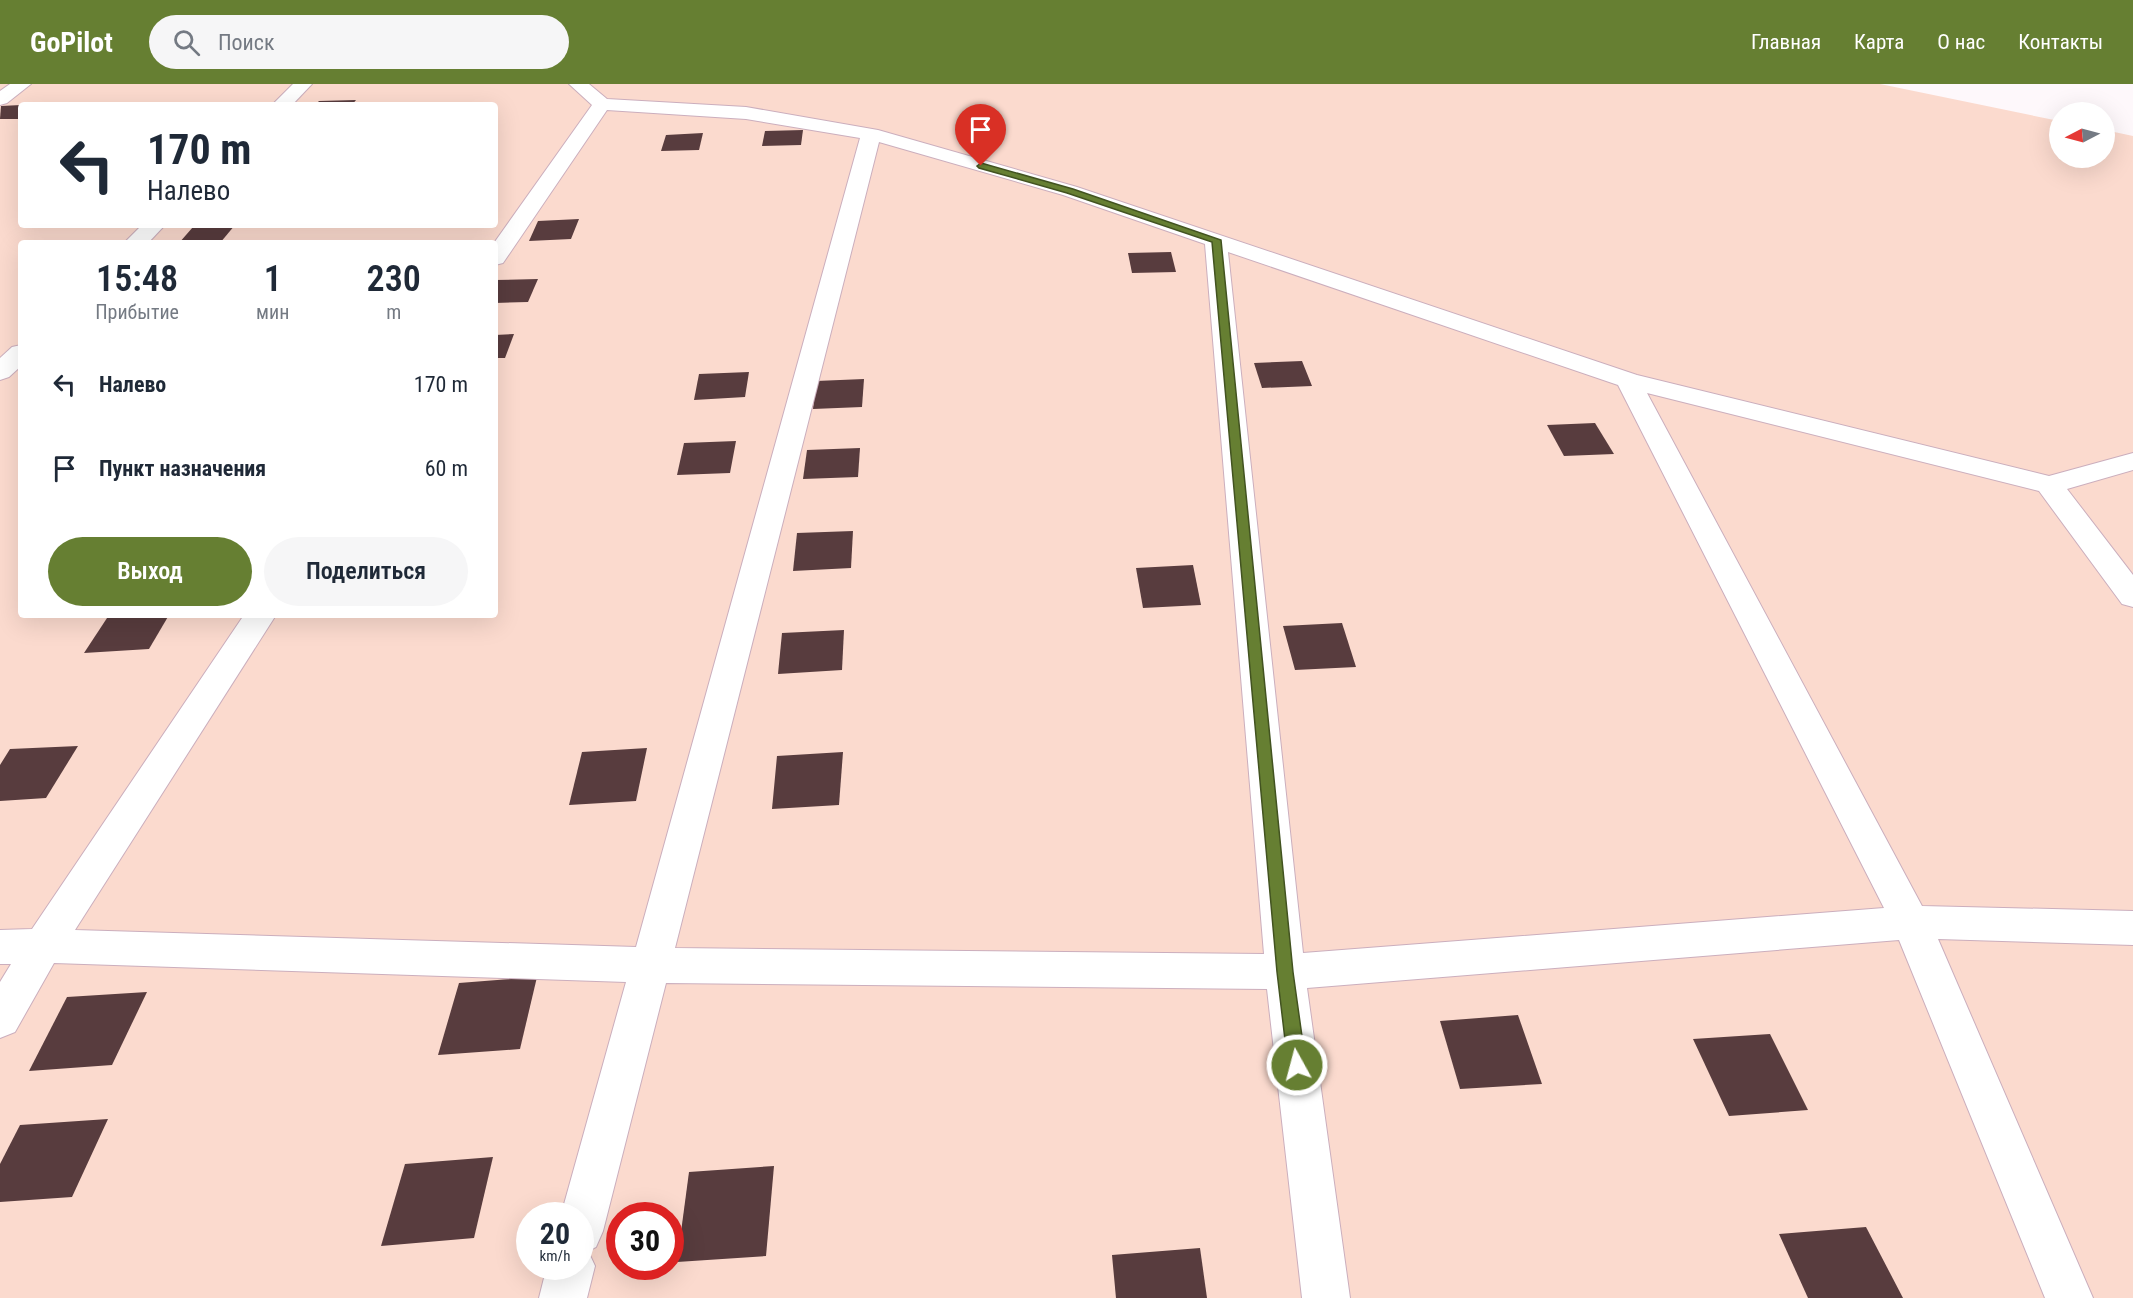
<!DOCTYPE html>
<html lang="ru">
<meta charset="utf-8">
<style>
body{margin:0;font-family:"Roboto Condensed",sans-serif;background:#f6f6f7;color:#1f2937;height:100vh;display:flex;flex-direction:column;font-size:22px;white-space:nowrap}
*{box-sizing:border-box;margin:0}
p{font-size:20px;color:#747a83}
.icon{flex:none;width:33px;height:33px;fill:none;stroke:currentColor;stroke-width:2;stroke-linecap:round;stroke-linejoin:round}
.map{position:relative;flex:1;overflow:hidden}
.drawer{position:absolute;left:18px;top:156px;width:480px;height:378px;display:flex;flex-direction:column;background:#fff;border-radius:6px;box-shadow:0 6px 24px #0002}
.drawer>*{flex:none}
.guide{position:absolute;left:18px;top:18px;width:480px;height:126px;border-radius:6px;box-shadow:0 6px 24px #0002;background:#fff;color:#1f2937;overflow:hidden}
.needle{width:39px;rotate:264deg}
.controls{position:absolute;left:2049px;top:18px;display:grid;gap:12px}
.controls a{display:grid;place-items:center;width:66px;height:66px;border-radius:50%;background:#fff;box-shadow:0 6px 24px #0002;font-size:30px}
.speed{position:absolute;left:516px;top:1118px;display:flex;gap:12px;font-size:30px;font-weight:700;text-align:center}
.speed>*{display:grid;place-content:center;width:78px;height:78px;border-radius:50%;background:#fff;box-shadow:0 6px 24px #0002;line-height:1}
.speed small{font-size:15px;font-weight:400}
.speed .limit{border:9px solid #d22;background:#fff;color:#111}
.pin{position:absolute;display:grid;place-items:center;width:51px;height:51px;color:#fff;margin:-62px -26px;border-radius:50% 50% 50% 0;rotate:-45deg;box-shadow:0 0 6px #0007}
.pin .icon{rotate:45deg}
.me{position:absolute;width:66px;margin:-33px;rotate:353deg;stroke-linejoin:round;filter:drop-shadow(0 0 4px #0008)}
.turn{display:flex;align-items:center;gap:21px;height:126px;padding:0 30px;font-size:27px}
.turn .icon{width:78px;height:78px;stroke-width:2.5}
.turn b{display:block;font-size:42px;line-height:51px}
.eta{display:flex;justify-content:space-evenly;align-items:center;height:102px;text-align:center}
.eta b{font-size:36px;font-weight:600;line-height:42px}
.cta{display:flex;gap:12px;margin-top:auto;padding:12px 30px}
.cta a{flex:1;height:69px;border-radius:36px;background:#667f32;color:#fff;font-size:24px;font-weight:600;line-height:69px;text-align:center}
.cta a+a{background:#f6f6f7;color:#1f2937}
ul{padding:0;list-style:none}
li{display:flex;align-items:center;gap:18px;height:84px;padding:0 30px}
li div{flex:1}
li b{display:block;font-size:22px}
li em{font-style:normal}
header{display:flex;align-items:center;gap:36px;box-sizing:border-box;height:84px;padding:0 30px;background:#667f32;color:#fff}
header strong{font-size:28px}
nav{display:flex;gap:33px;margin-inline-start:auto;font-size:21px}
.search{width:420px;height:54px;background:#f6f6f7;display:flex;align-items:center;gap:15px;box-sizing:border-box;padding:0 21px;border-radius:33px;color:#747a83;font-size:22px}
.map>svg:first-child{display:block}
</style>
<header>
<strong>GoPilot</strong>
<div class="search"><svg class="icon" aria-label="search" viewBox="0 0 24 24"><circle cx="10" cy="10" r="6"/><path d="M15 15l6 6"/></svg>Поиск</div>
<nav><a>Главная</a><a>Карта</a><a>О нас</a><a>Контакты</a></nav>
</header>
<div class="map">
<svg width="2133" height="1214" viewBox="0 0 2133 1214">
<rect width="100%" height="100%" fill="#fef8fb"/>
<path fill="#fbdace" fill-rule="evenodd" d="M0,0H1880L2059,37L2060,74H2104L2105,46L2133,52V1214H0ZM21,21H495V141H21ZM21,159H495V531H21ZM530,1131H580V1182H530ZM620,1131H670V1182H620Z"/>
<g fill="#583c3e">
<path d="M356,16L352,21H315L319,17Z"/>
<path d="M21,21V35H0L1,22Z"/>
<path d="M803,46L801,61L762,62L765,47Z"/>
<path d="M703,49L699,66L661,67L666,51Z"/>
<path d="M579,135L571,155L529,157L538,137Z"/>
<path d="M235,141L220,159H179L193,143Z"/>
<path d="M1171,168L1176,188L1132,189L1128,169Z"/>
<path d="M538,195L528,218L495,219V196Z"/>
<path d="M514,250L505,274H495V251Z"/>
<path d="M1302,277L1312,302L1262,304L1254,279Z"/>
<path d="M749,288L745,313L694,316L699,290Z"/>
<path d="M864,295L862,323L813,325L816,297Z"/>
<path d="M1595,339L1614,370L1564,372L1547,341Z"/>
<path d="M736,357L730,389L677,391L684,359Z"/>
<path d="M860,364L858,393L803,395L807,366Z"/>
<path d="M853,447L851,484L793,487L797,449Z"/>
<path d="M1193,481L1201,521L1143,524L1136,484Z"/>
<path d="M109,531H169L149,565L84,569Z"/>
<path d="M1342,539L1356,583L1295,586L1283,542Z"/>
<path d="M844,546L842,586L778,590L782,549Z"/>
<path d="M78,662L46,714L0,717V681L10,665Z"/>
<path d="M647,664L636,717L569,721L582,668Z"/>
<path d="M843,668L839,721L772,725L777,672Z"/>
<path d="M537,893L520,965L438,971L459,899Z"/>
<path d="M147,908L112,981L29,987L67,913Z"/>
<path d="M1518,931L1542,1000L1460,1005L1440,937Z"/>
<path d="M1770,950L1808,1026L1729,1032L1693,955Z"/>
<path d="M108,1035L72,1113L0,1118V1080L20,1041Z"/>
<path d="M493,1073L474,1154L381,1162L405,1080Z"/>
<path d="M774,1082L766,1172L677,1178L689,1088Z"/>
<path d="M1866,1143L1903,1214H1808L1779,1150Z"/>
<path d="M1200,1164L1207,1214H1116L1112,1171Z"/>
</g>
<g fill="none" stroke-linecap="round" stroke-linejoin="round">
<defs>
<g id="street">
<path d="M10,0H31L7,19L0,21V7Z"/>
<path d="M293,0H312L292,21H272Z"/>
<path d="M569,0H589L607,15L746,23L878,46L1077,103L1637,291L2049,392L2133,369V386L2067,405L2133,491V523L2122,520L2039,407L1647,309L1922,822L2133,827V861L1938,855L2093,1214H2045L1899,856L1307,904L1350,1214H1302L1267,905L666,899L603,1147L596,1163L588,1167L595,1182L587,1214H539L547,1182H580V1131H561L626,898L54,879L15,948L0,954V898L11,880H0V846L32,845L244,531H276L75,846L636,863L860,54L746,35L607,26L503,179L495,181L494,159L592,21ZM879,58L1063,111L1205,160L1264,870L675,864ZM1228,168L1618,301L1884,824L1303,869Z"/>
<path d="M142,141H165L148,159H124Z"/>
<path d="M21,261V282L9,293L0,296V274L12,263Z"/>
</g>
</defs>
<use href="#street" stroke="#cbaebd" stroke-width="2"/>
<use href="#street" fill="#fff" fill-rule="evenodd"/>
</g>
<path fill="#667f32" stroke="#425320" stroke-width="1.5" d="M981,79L1073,105L1221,156L1293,888L1306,981L1303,987L1297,990L1291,987L1288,981L1277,888L1212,158L1067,109L979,84L977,82Z"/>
</svg>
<div class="controls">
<a><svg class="needle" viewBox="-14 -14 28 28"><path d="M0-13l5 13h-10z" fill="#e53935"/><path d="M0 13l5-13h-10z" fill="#747a83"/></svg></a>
</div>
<div class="speed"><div>20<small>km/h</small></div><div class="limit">30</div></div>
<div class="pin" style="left:981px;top:82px;background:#d93025"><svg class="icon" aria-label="arrive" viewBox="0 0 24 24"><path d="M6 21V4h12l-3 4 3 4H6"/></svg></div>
<svg class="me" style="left:1297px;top:981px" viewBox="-20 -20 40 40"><circle r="17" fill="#667f32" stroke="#fff" stroke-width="3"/><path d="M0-11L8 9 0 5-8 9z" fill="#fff"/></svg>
<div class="guide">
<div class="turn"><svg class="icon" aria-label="left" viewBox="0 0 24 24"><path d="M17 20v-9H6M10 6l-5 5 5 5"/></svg><div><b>170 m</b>Налево</div></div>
</div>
<section class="drawer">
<div class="eta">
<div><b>15:48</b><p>Прибытие</p></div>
<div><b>1</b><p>мин</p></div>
<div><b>230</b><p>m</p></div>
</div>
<ul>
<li><svg class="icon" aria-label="left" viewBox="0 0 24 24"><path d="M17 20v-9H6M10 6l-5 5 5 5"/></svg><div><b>Налево</b></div><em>170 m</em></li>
<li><svg class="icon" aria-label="arrive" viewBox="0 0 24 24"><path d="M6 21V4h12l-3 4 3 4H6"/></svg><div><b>Пункт назначения</b></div><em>60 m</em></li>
</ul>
<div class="cta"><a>Выход</a><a>Поделиться</a></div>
</section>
</div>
